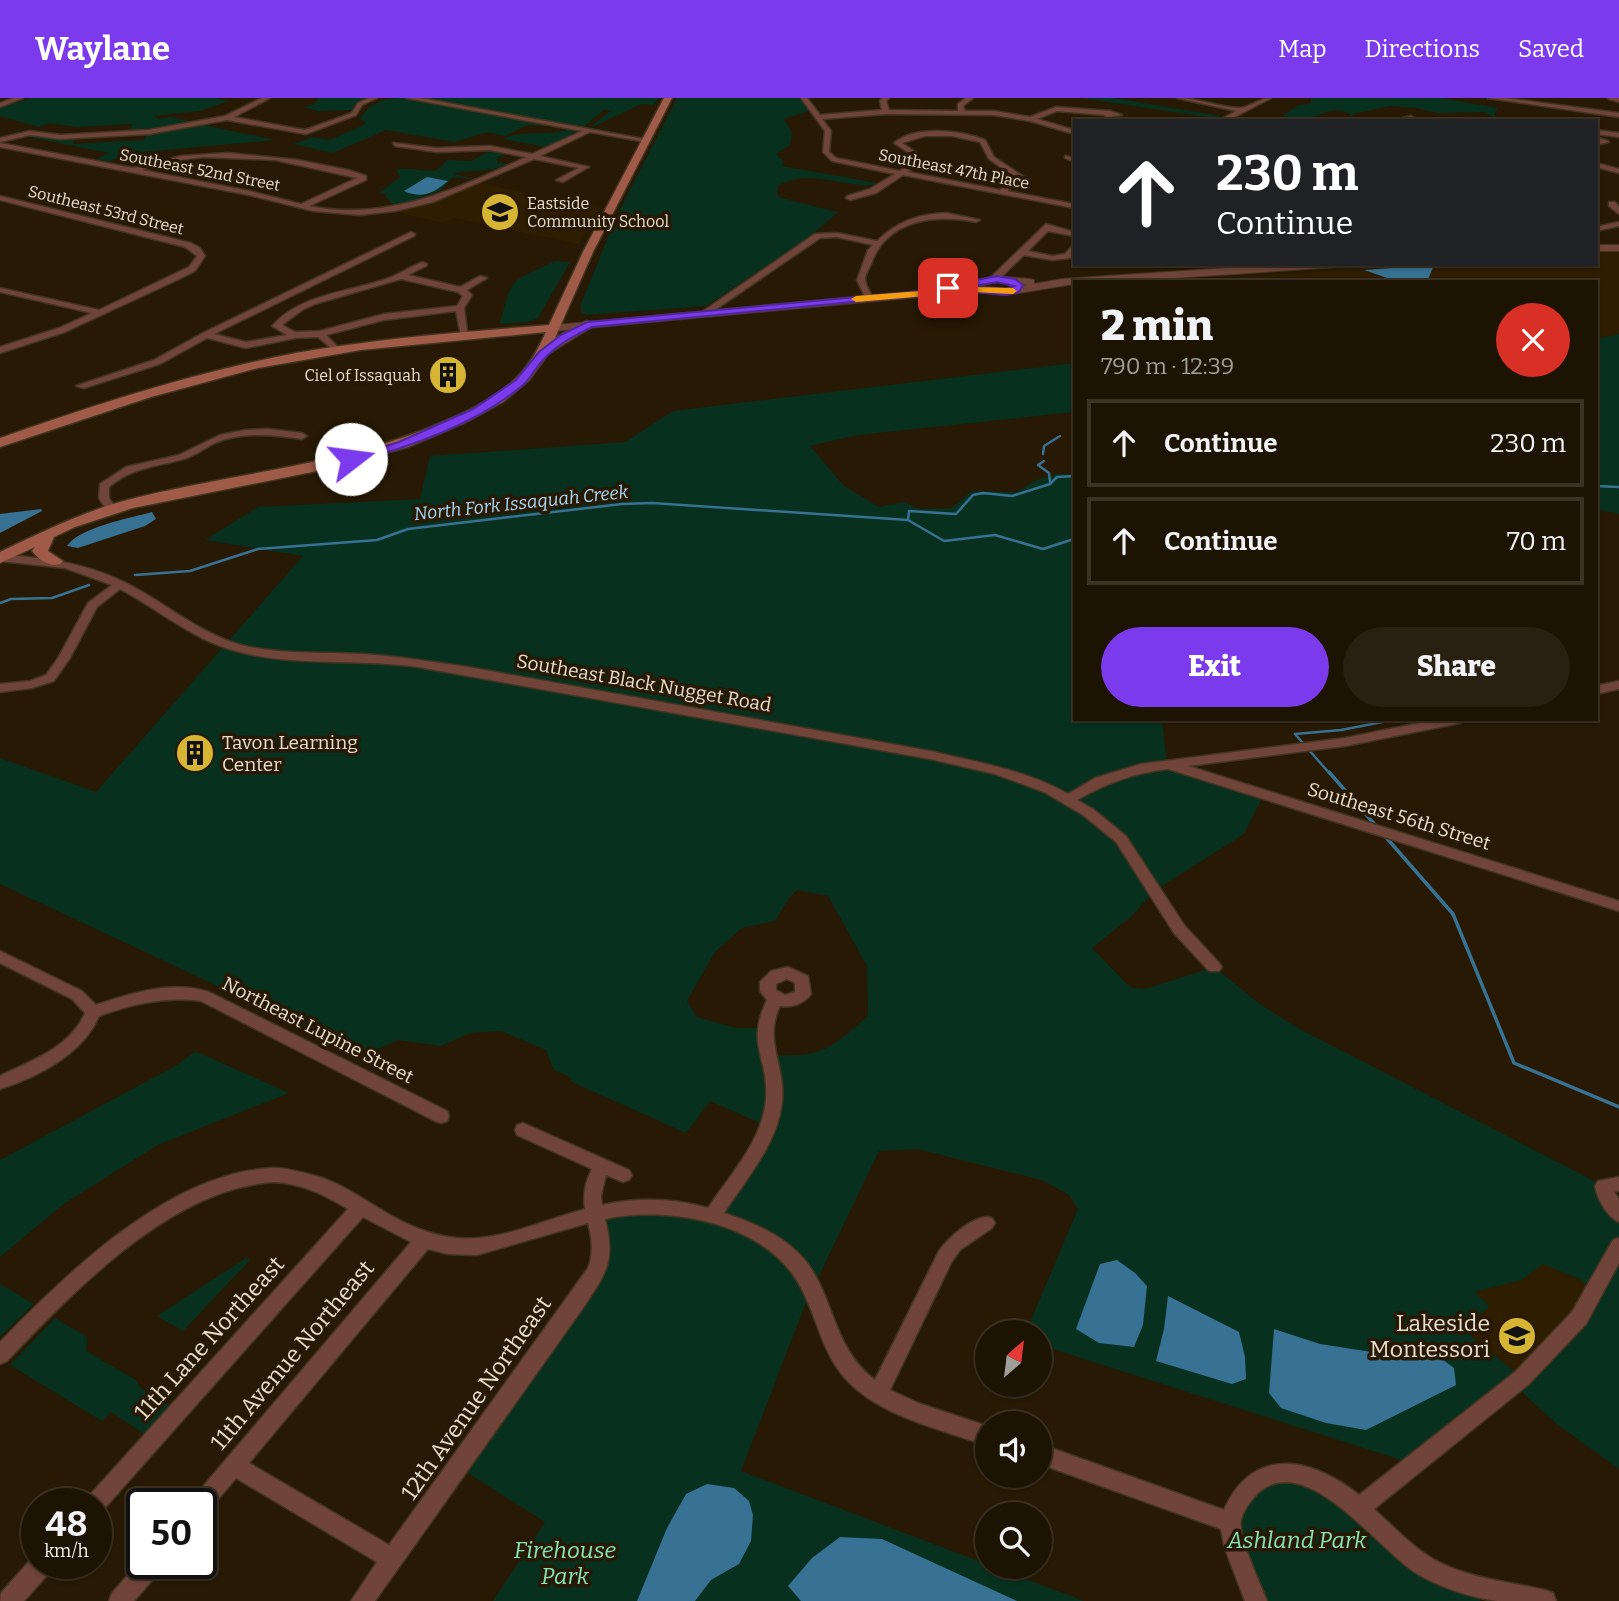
<!DOCTYPE html>
<meta charset="utf-8">
<style>
body{margin:0;font-family:Bitter,serif;background:#2a2011;color:#f1f3f6;height:100vh;display:flex;flex-direction:column;font-size:26px;white-space:nowrap}
*{box-sizing:border-box;margin:0}
p{font-size:23px;color:#a09e99}
.icon{flex:none;width:38px;height:38px;fill:none;stroke:currentColor;stroke-width:2;stroke-linecap:round;stroke-linejoin:round}
.map{position:relative;flex:1;overflow:hidden}
.sheet{position:absolute;left:1073px;top:182px;width:525px;height:441px;display:flex;flex-direction:column;background:#1d1302;border-radius:0px;box-shadow:0 2px 5px #0004,0 0 0 2px #3b3224}
.sheet>*{flex:none}
.guide{position:absolute;left:1073px;top:21px;width:525px;height:147px;border-radius:0px;box-shadow:0 2px 5px #0004,0 0 0 2px #3b3224;background:#202124;color:#fff;overflow:hidden}
.needle{width:46px;rotate:28deg}
.controls{position:absolute;left:975px;top:1222px;display:grid;gap:14px}
.controls a{display:grid;place-items:center;width:77px;height:77px;border-radius:50%;background:#1d1302;box-shadow:0 2px 5px #0004,0 0 0 2px #3b3224;font-size:35px}
.speed{position:absolute;left:21px;top:1390px;display:flex;gap:14px;font-size:35px;font-weight:700;text-align:center}
.speed>*{display:grid;place-content:center;width:91px;height:91px;border-radius:50%;background:#1d1302;box-shadow:0 2px 5px #0004,0 0 0 2px #3b3224;line-height:1}
.speed small{font-size:18px;font-weight:400}
.speed .limit{border:4px solid #111;border-radius:10px;background:#fff;color:#111}
.pin{position:absolute;display:grid;place-items:center;width:60px;height:60px;color:#fff;margin:-30px;border-radius:14px;box-shadow:0 4px 10px #0006}
.me{position:absolute;width:77px;margin:-38px;rotate:75deg;stroke-linejoin:round;filter:drop-shadow(0 0 5px #0008)}
.turn{display:flex;align-items:center;gap:24px;height:147px;padding:0 28px;font-size:32px}
.turn .icon{width:91px;height:91px;stroke-width:2.5}
.turn b{display:block;font-size:49px;line-height:60px}
.round{display:grid;place-items:center;flex:none;width:74px;height:74px;border-radius:37px;background:#2a2011}
.summary{display:flex;align-items:center;justify-content:space-between;height:119px;padding:0 28px}
h1{font-size:42px;font-weight:800;line-height:52px}
.primary-button{display:flex;gap:14px;margin-top:auto;padding:14px 28px}
.primary-button a{flex:1;height:80px;border-radius:42px;background:#7c3aed;color:#fff;font-size:28px;font-weight:800;line-height:80px;text-align:center}
.primary-button a+a{background:#2a2011;color:#f1f3f6}
ul{padding:0;list-style:none}
li{display:flex;align-items:center;gap:21px;height:88px;margin:0 14px 10px;padding:0 14px;border:4px solid #3b3224;border-radius:0px}
li div{flex:1}
li b{display:block;font-size:26px}
li em{font-style:normal}
header{display:flex;align-items:center;gap:42px;box-sizing:border-box;height:98px;padding:0 35px;background:#7c3aed;color:#fff}
header strong{font-size:33px}
nav{display:flex;gap:38px;margin-inline-start:auto;font-size:24px}
.map>svg:first-child{display:block}
</style>
<header>
<strong>Waylane</strong>
<nav><a>Map</a><a>Directions</a><a>Saved</a></nav>
</header>
<div class="map">
<svg width="1619" height="1503" viewBox="0 0 1619 1503">
<rect width="100%" height="100%" fill="#271903"/>
<g fill="#2f1d00">
<path d="M480,85L601,110L578,146L454,120L443,125L404,116L399,112L432,105Z"/>
<path d="M1619,153V236L1596,241V184H1239L1244,179L1417,166H1596V154Z"/>
<path d="M1543,1166L1579,1181L1595,1193L1522,1280L1451,1221L1473,1194L1522,1182Z"/>
</g>
<g fill="#07301f" fill-rule="evenodd">
<path d="M31,0H216L229,3L200,13L154,18L159,21L172,19L191,24L130,33L132,26L77,29L49,25L38,29L0,18V10Z"/>
<path d="M316,0H369L356,6L352,12L318,13L302,9L313,7L319,1Z"/>
<path d="M400,0L548,28L527,27L505,38L488,34L454,44L386,32L333,55L293,46L313,39L329,42L362,28L366,25L360,21C369,5 382,1 400,0Z"/>
<path d="M421,0H659L653,7L642,6L588,31L610,13L605,11L582,30Z"/>
<path d="M677,0H799L809,13L784,21L792,34L790,47L776,56L783,62L782,68L877,85C862,96 810,67 778,88L777,96L781,100L838,114L808,140L706,208L586,217L581,214V206L616,119Z"/>
<path d="M1081,0H1114L1221,18L1214,20Z"/>
<path d="M1311,0H1441L1498,10L1494,16L1497,21L1484,14L1437,15L1417,10L1391,8L1353,16L1349,23H1346L1350,16C1334,7 1323,16 1307,22C1301,24 1291,23 1284,23V17L1297,8L1311,5Z"/>
<path d="M198,26L275,42L132,55L107,64L96,61L109,55L24,38L75,40L73,46L144,42L148,35Z"/>
<path d="M568,32L576,34L546,49L503,41C523,31 547,38 568,32Z"/>
<path d="M490,53L505,56L498,60L497,65L510,66C492,73 477,73 458,74L454,76L473,81L453,79L440,93L395,108L385,98L387,96L379,95L400,79L396,72C410,68 423,75 436,72C441,70 442,66 448,62L471,63Z"/>
<path d="M555,163L570,164L538,220L528,224L500,226C512,176 511,185 555,163Z"/>
<path d="M1619,236V416L1596,411V241Z"/>
<path d="M1074,265V314L858,337L810,348L844,388L879,409L904,404L919,411L952,410L972,393L1017,394L1036,382L1057,376H1074V621H1162L1167,666L1264,696L1244,736L1154,793L1133,817L1092,850L1130,889L1145,891L1214,869L1261,907L1298,930L1604,1088L1619,1117V1371L1558,1327L1515,1288L1414,1366L1040,1247V1234H1026L1078,1111L1069,1097L1042,1082L917,1051L879,1053L805,1207L741,1373L1084,1503H493L545,1424L457,1368L596,1173L593,1117L619,1111L712,1119L767,1028L710,1003L686,1035L572,984L570,979L554,972L546,952L501,933L470,935L441,948L398,942L365,957L0,786V660L96,694L303,458L205,442L258,409L420,401L430,358L625,344L673,313ZM797,792L828,798L867,868L868,918C827,953 824,959 768,957L762,930H735L697,919L687,903L715,854L742,830L775,823L790,799ZM1543,1166L1579,1181L1595,1193L1522,1280L1463,1231L1490,1208L1474,1194L1522,1182Z"/>
<path d="M195,953L289,995L158,1047L65,1105L0,1159V1062L179,966Z"/>
<path d="M246,1160L250,1162L183,1233L157,1218Z"/>
<path d="M0,1186L34,1206L0,1239Z"/>
<path d="M55,1220L87,1239L86,1253L136,1282L139,1289L175,1310L149,1339L111,1314L102,1323L10,1267Z"/>
<path d="M1297,1376L1399,1449L1478,1486L1480,1503H1256L1242,1469L1237,1405L1245,1392Z"/>
</g>
<g fill="#377193">
<path d="M427,79L448,83C434,95 422,101 404,93Z"/>
<path d="M1434,167L1427,184L1390,181L1364,172Z"/>
<path d="M41,411L42,413L0,435V416Z"/>
<path d="M152,414L156,421L145,428L78,450L67,448C80,429 130,420 152,414Z"/>
<path d="M1117,1162L1135,1175L1147,1188L1143,1227L1134,1249L1099,1245L1076,1231L1100,1166Z"/>
<path d="M1168,1198L1239,1234L1245,1259L1246,1281L1232,1286L1156,1263L1164,1231Z"/>
<path d="M1274,1231L1320,1246L1385,1256L1438,1258L1454,1270L1456,1287L1366,1332L1326,1325L1281,1310L1269,1295Z"/>
<path d="M707,1386L734,1390L749,1403L753,1417L751,1443L739,1466L711,1482L695,1503H637L667,1430L686,1396Z"/>
<path d="M840,1439L882,1441L1017,1503H801L788,1488L812,1460Z"/>
</g>
<g fill="none" stroke-linecap="round" stroke-linejoin="round">
<g stroke="#377193" stroke-width="2.5">
<path d="M1043,356L1044,348L1060,338"/>
<path d="M1044,363L1038,367L1049,375L1050,384"/>
<path d="M1596,388L1619,389"/>
<path d="M908,422L909,413L956,416L973,397L983,395L1012,398L1050,386L1057,379L1074,378"/>
<path d="M135,477L190,473L258,451L377,442L408,431L622,406L652,405L908,422L944,443L995,437L1043,451L1074,441"/>
<path d="M0,505L11,501L52,500L89,487"/>
<path d="M1330,676L1295,636L1341,632L1398,621"/>
</g>
<g stroke="#377193" stroke-width="3.5">
<path d="M1329,674L1377,729"/>
<path d="M1384,737L1453,816L1514,965L1619,1009"/>
</g>
<defs>
<g id="minor">
<path d="M14,0H23L0,9V5Z"/>
<path d="M262,0H270L234,19L305,32L352,15L358,5L369,0H377L362,7L356,17L306,36L227,22L149,36L60,41L30,37L0,44V40L30,33L60,37L149,32L225,18Z"/>
<path d="M406,0H420L649,42L646,44L590,34L540,58L589,69L563,84L556,82L579,70L534,61L433,104L395,113L360,117L313,113L249,97L0,49V45L133,70L181,58L228,55L298,62L348,72L366,78V82L309,108C385,124 459,91 526,59L490,52L437,54L395,48L393,45L437,50L490,48L532,56L582,33ZM204,59L275,62L357,80L301,106L249,93L142,72L181,62Z"/>
<path d="M801,0H807L820,17L882,12L880,3L882,0H889L886,3L889,12L958,13V6L966,0H973L963,8L965,13H994L1030,19L1056,9L1110,13L1122,17L1107,19L1104,17L1057,13L1037,21L1074,32V36L1030,23L994,17L886,16L822,21L831,33L829,54L836,60L900,73L913,64L912,57L894,45C915,27 961,32 985,42L994,59L1024,79L1007,93L1074,106V110L903,77L876,95L850,102L846,100L847,98L870,91L895,76L832,63L823,54L825,33ZM925,38H952L980,44L989,61L1015,79L1000,92L908,74L920,65L917,55L902,45Z"/>
<path d="M1177,0C1198,0 1218,9 1239,10C1250,10 1259,0 1271,0L1227,23H1218L1236,13Z"/>
<path d="M1488,0H1505L1619,15V19Z"/>
<path d="M1608,0H1619V4L1609,1Z"/>
<path d="M1411,18L1419,23L1399,21Z"/>
<path d="M1596,32L1619,35V39L1596,36Z"/>
<path d="M1596,39L1608,43L1609,44L1596,47Z"/>
<path d="M1065,58L1074,60V64L1065,60Z"/>
<path d="M1596,65L1619,71V75L1596,69Z"/>
<path d="M0,98L191,145L200,150L205,158L195,173L179,181L65,234L0,255V249L59,230L92,215L0,194V190L99,212L189,169L197,158L185,149L0,102Z"/>
<path d="M1609,104H1615L1619,109V116L1609,108Z"/>
<path d="M946,115L980,122L976,124C935,116 887,121 871,166C869,170 865,177 865,181C865,188 872,195 872,201H866L857,182L868,152L873,147L837,139L820,140L706,218L699,216L815,136L837,135L877,143C897,124 918,116 946,115Z"/>
<path d="M1619,124V128L1596,133V129Z"/>
<path d="M1046,126L1074,134V138L1048,133L1028,153L1052,158L1065,156L1074,146V154L1071,160L1052,162L1024,157L996,184H990V180Z"/>
<path d="M411,134L415,136L414,138L214,236L246,244L287,237L272,228C301,196 344,195 383,182C397,178 409,169 423,164L427,166L426,168L408,177L460,189L480,178L487,180L467,192L472,197L464,210L468,240L461,238L456,213L384,222L326,237L341,252L337,255L318,239L296,240L246,250L207,240L160,266L84,290L76,288L154,262L203,235ZM401,181L458,194L463,198L457,208L384,216L320,233L295,234L282,227L302,212L315,206Z"/>
<path d="M1222,166H1233L1237,169L1233,171Z"/>
<path d="M268,331L302,335L307,338L302,341C273,337 243,333 215,345C203,351 193,359 180,362C154,369 131,370 109,389V400L117,412L116,414H108L99,400L100,386L126,369L179,357L220,337L245,332Z"/>
<path d="M0,457C43,459 85,465 124,484C163,503 198,535 241,547C280,557 322,554 362,556C398,558 433,564 468,569L930,653C976,664 1026,672 1068,696L1095,680L1141,666L1345,640L1439,621H1466L1460,625L1345,648L1188,668L1619,803V813L1168,671C1134,675 1107,685 1077,702L1093,711L1126,738L1184,827L1219,865L1222,869L1219,873H1209L1174,835L1116,744L1083,717L1044,694L995,676L930,661L418,569C356,560 289,570 229,551C190,539 156,510 120,491L97,509L70,560L54,583L32,590L0,594V586L30,583L46,577L58,560L88,505L112,487L65,470L0,463Z"/>
<path d="M1619,583V591L1596,596V588Z"/>
<path d="M0,853L82,893L96,907C132,895 172,882 209,894L447,1013L449,1018L447,1023L441,1025L435,1023L201,903C165,898 133,906 99,918C83,956 38,979 0,991V978C32,962 70,950 85,915L72,901L0,865Z"/>
<path d="M788,869L808,878L811,896C804,906 791,910 780,908C763,943 786,968 782,1004C778,1045 746,1081 724,1115C754,1125 783,1137 804,1161C835,1199 832,1250 875,1282L939,1153C947,1141 976,1114 992,1120L995,1125L992,1130L960,1152L951,1165L890,1292L918,1305L987,1328V1348C939,1330 879,1319 844,1279C821,1252 817,1218 800,1188C767,1125 669,1107 605,1121C616,1164 606,1175 583,1210L375,1503H351L377,1464L236,1380L208,1413L201,1416V1405H191L194,1399L411,1144L363,1119L103,1412L96,1415V1405H86L89,1398L348,1111C325,1097 301,1085 273,1084C266,1084 259,1086 252,1087C160,1103 69,1198 7,1263L0,1266V1244C67,1175 169,1075 271,1070C283,1069 300,1074 312,1077C341,1084 367,1104 392,1118C469,1161 508,1133 585,1111C583,1096 585,1085 592,1071L517,1037L515,1032L517,1027L523,1025L629,1072L632,1077L629,1082L623,1084L606,1077L601,1098L602,1107C638,1099 673,1100 708,1110C730,1077 763,1042 766,1001C769,959 745,947 767,902L760,893V884L771,873ZM787,881L795,885V894L785,897L776,892V886ZM588,1125C592,1141 594,1155 588,1170L389,1447L249,1365L428,1151L448,1156L477,1157Z"/>
<path d="M1619,1079V1093L1614,1094L1619,1101V1124C1607,1119 1597,1100 1595,1088L1598,1083Z"/>
<path d="M1619,1140V1165L1586,1226L1529,1286L1374,1411C1393,1428 1411,1448 1433,1461C1466,1480 1509,1484 1545,1492L1553,1495L1556,1503C1537,1503 1516,1503 1497,1503C1472,1500 1443,1490 1421,1478C1381,1457 1308,1350 1258,1395C1251,1402 1243,1413 1241,1422C1238,1439 1260,1485 1267,1503H1245L1224,1448L1221,1431L1040,1366V1346L1224,1412C1253,1346 1312,1360 1359,1397L1515,1274L1572,1214L1613,1142Z"/>
<path d="M35,1457L37,1465H54L51,1473L24,1503H0L1,1495Z"/>
<path d="M142,1461V1465H163L160,1473L134,1503H109L112,1495Z"/>
</g>
<g id="tertiary">
<rect x="1596" y="147" width="23" height="6"/>
<path d="M1288,166H1343L1338,169L1113,184H1074V186L1006,197L973,194L555,233L550,230L555,227L971,188V184L997,178L1030,181L1034,182V186L1062,181ZM997,184L1028,187L1006,191L978,188Z"/>
</g>
<path id="secondary" d="M664,0H672L593,154L555,240L586,223L596,226L548,256L529,282L503,304L466,324L408,349L322,372L133,410L75,429L54,439L48,453L63,463L60,466C49,469 39,462 32,453L35,449L0,465V454C42,434 82,414 127,402C232,375 340,368 441,325C469,313 501,298 521,275C532,263 539,249 546,234L361,252L258,270L151,299L0,349V340C97,306 195,274 296,255C379,240 465,234 549,227L583,154Z"/>
</defs>
<use href="#minor" stroke="#423520" stroke-width="3"/>
<use href="#tertiary" stroke="#423520" stroke-width="2"/>
<use href="#secondary" stroke="#423520" stroke-width="3"/>
<use href="#minor" fill="#704439" fill-rule="evenodd"/>
<use href="#tertiary" fill="#704439" fill-rule="evenodd"/>
<use href="#secondary" fill="#9f5a48" fill-rule="evenodd"/>
</g>
<path fill="#7c3aed" stroke="#51269a" stroke-width="2" fill-rule="evenodd" d="M997,178L1015,181L1023,187L1019,194L1006,197L973,194L884,201L592,229C576,237 560,245 547,258C537,266 532,279 523,287C478,326 407,350 351,365L345,361L399,344L473,311L516,282L539,254L561,237L587,224L944,191L948,187ZM997,184L1014,188L1006,191L969,189Z"/>
<path fill="#f59e0b" d="M973,189L1013,190L1017,193L1013,196L973,194L856,204L851,201L856,198Z"/>
<defs>
<symbol id="school-disc" viewBox="-11 -11 22 22"><circle r="9.5" fill="#d6b534" stroke="#271903"/><path d="M0-5L7-2L0 1L-7-2ZM-4 1L0 2.5L4 1V4Q0 6-4 4Z" fill="#111"/></symbol>
<symbol id="building-disc" viewBox="-11 -11 22 22"><circle r="9.5" fill="#d6b534" stroke="#271903"/><path d="M-4-6H4V6H1V3H-1V6H-4ZM-2.5-4.3h1.7v1.8h-1.7ZM.8-4.3h1.7v1.8H.8ZM-2.5-1h1.7V.8h-1.7ZM.8-1h1.7V.8H.8Z" fill="#111"/></symbol>
</defs>
<g fill-rule="evenodd">
<use href="#school-disc" x="478" y="92" width="44" height="44"/>
<use href="#building-disc" x="426" y="255" width="44" height="44"/>
<use href="#building-disc" x="173" y="633" width="44" height="44"/>
<use href="#school-disc" x="1495" y="1216" width="44" height="44"/>
</g>
<g text-anchor="middle" dominant-baseline="central" stroke-width="7" stroke-linejoin="round" paint-order="stroke">
<g font-size="16" fill="#e7ded1" stroke="#271903">
<text transform="translate(954 71) rotate(11)">Southeast 47th Place</text>
<text transform="translate(200 72) rotate(11)">Southeast 52nd Street</text>
<text transform="translate(106 112) rotate(14)">Southeast 53rd Street</text>
</g>
<g font-size="16" fill="#e7ded1" stroke="#271903" text-anchor="start">
<text x="527" y="105">Eastside<tspan x="527" dy="18">Community School</tspan></text>
<text x="421" y="277" text-anchor="end">Ciel of Issaquah</text>
</g>
<g font-size="18" font-style="italic" fill="#aadafa" stroke="#271903">
<text transform="translate(521 405) rotate(-6)">North Fork Issaquah Creek</text>
</g>
<g font-size="19" fill="#e7ded1" stroke="#271903">
<text transform="translate(644 585) rotate(10)">Southeast Black Nugget Road</text>
<text transform="translate(1399 718) rotate(17)">Southeast 56th Street</text>
<text transform="translate(318 932) rotate(27)">Northeast Lupine Street</text>
</g>
<g font-size="19" fill="#e7ded1" stroke="#271903" text-anchor="start">
<text x="222" y="644">Tavon Learning<tspan x="222" dy="22">Center</tspan></text>
</g>
<g font-size="23" fill="#e7ded1" stroke="#271903" text-anchor="end">
<text x="1490" y="1225">Lakeside<tspan x="1490" dy="26">Montessori</tspan></text>
</g>
<g font-size="23" fill="#e7ded1" stroke="#271903">
<text transform="translate(209 1240) rotate(-48)">11th Lane Northeast</text>
<text transform="translate(292 1257) rotate(-50)">11th Avenue Northeast</text>
<text transform="translate(476 1300) rotate(-55)">12th Avenue Northeast</text>
</g>
<g font-size="23" font-style="italic" fill="#86e3b5" stroke="#271903">
<text x="1297" y="1442">Ashland Park</text>
<text x="565" y="1452">Firehouse<tspan x="565" dy="26">Park</tspan></text>
</g>
</g>
</svg>
<div class="controls">
<a><svg class="needle" viewBox="-14 -14 28 28"><path d="M0-13l5 13h-10z" fill="#e53935"/><path d="M0 13l5-13h-10z" fill="#a09e99"/></svg></a>
<a><svg class="icon" aria-label="sound" viewBox="0 0 24 24"><path d="M4 9h4l5-4v14l-5-4H4zM17 9q2 3 0 6"/></svg></a>
<a><svg class="icon" aria-label="search" viewBox="0 0 24 24"><circle cx="10" cy="10" r="6"/><path d="M15 15l6 6"/></svg></a>
</div>
<div class="speed"><div>48<small>km/h</small></div><div class="limit">50</div></div>
<div class="pin" style="left:948px;top:190px;background:#d93025"><svg class="icon" aria-label="arrive" viewBox="0 0 24 24"><path d="M6 21V4h12l-3 4 3 4H6"/></svg></div>
<svg class="me" style="left:351px;top:361px" viewBox="-20 -20 40 40"><circle r="19" fill="#fff"/><path d="M0-13L10 11 0 6-10 11z" fill="#7c3aed"/></svg>
<div class="guide">
<div class="turn"><svg class="icon" aria-label="ahead" viewBox="0 0 24 24"><path d="M12 20V5M6 11l6-6 6 6"/></svg><div><b>230 m</b>Continue</div></div>
</div>
<section class="sheet">
<div class="summary"><div><h1>2 min</h1><p>790 m · 12:39</p></div><a class="round" style="background:#d93025;color:#fff"><svg class="icon" aria-label="close" viewBox="0 0 24 24"><path d="M6 6l12 12M18 6L6 18"/></svg></a></div>
<ul>
<li><svg class="icon" aria-label="ahead" viewBox="0 0 24 24"><path d="M12 20V5M6 11l6-6 6 6"/></svg><div><b>Continue</b></div><em>230 m</em></li>
<li><svg class="icon" aria-label="ahead" viewBox="0 0 24 24"><path d="M12 20V5M6 11l6-6 6 6"/></svg><div><b>Continue</b></div><em>70 m</em></li>
</ul>
<div class="primary-button"><a>Exit</a><a>Share</a></div>
</section>
</div>
